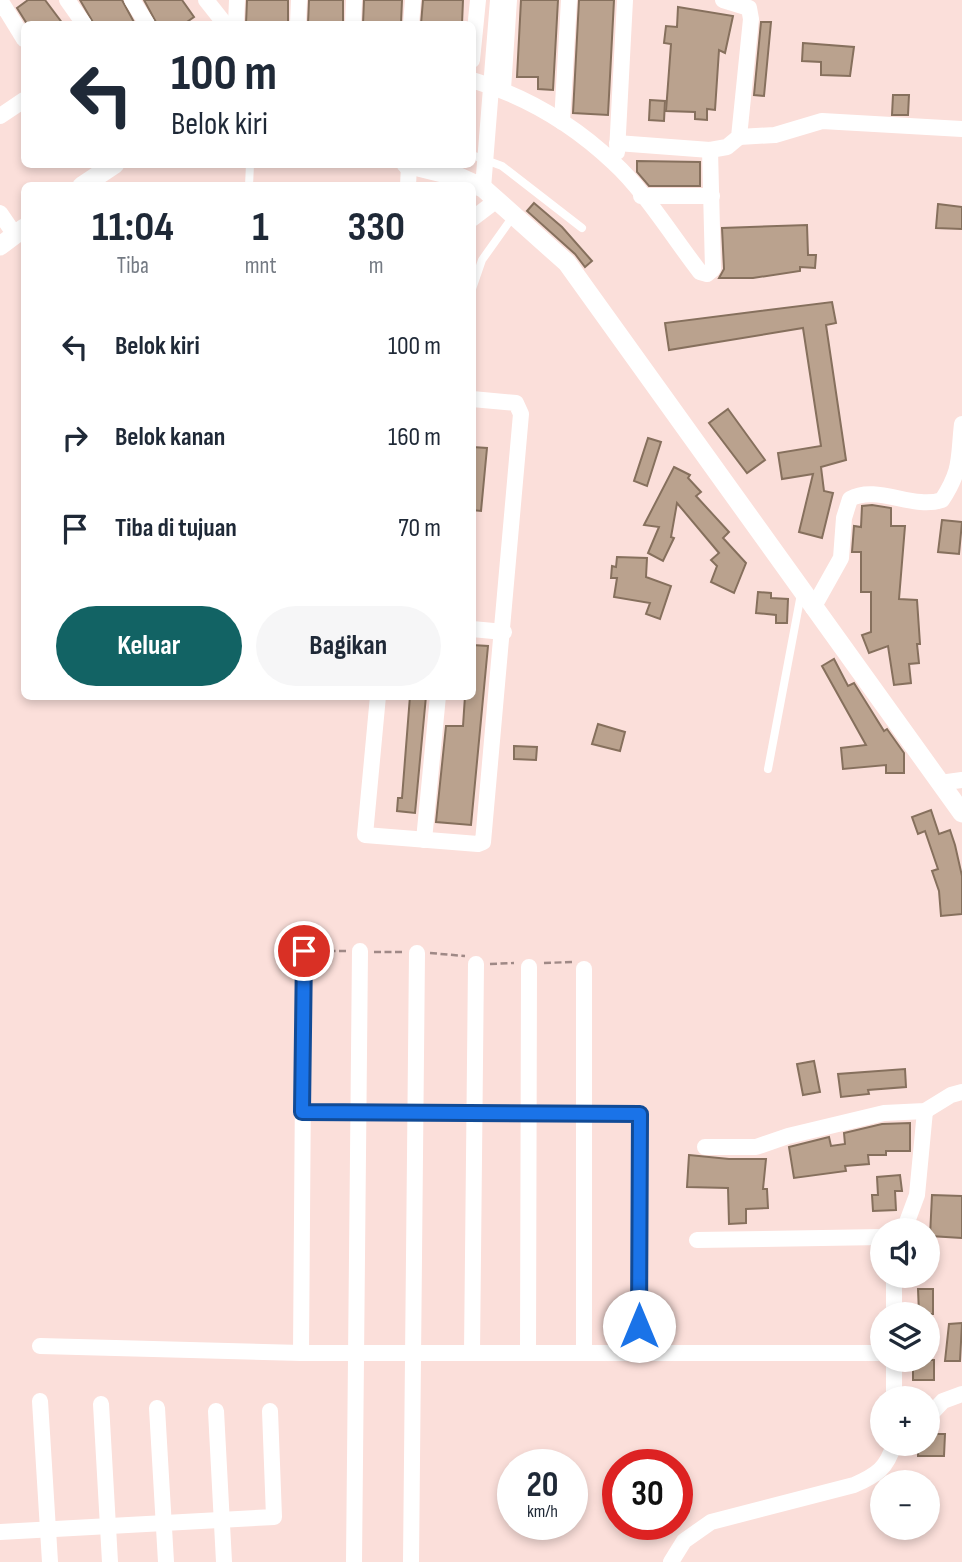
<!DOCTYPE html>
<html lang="id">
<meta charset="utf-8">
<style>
body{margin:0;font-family:"Sofia Sans Condensed",sans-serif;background:#f6f6f7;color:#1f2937;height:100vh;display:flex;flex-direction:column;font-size:26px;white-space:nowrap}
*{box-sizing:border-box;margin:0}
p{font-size:23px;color:#747a83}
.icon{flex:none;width:38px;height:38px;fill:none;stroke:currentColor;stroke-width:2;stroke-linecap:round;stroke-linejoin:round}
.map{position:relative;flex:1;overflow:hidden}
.side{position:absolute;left:21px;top:182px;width:455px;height:518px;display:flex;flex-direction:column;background:#fff;border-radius:10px;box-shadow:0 4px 10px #0003}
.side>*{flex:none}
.top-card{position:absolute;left:21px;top:21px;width:455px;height:147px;border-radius:10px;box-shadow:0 4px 10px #0003;background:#fff;color:#1f2937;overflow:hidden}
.fabs{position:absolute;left:870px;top:1218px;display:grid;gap:14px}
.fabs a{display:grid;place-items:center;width:70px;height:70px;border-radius:50%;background:#fff;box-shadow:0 4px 10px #0003;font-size:35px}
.speed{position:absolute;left:497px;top:1449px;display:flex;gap:14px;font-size:35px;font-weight:700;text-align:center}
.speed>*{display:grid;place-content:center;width:91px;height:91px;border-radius:50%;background:#fff;box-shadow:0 4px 10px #0003;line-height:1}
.speed small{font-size:18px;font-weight:400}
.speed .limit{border:10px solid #d22;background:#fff;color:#111}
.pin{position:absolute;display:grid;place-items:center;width:60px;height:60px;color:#fff;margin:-30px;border:4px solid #fff;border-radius:50%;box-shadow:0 2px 7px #0007}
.me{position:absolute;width:77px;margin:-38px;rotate:0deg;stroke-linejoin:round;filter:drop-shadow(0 0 5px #0008)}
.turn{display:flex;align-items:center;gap:24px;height:147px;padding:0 35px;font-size:32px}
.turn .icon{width:91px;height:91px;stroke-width:2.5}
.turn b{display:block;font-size:49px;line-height:60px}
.eta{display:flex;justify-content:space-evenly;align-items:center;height:119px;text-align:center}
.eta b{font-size:42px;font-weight:700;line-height:49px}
.button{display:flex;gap:14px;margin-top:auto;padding:14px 35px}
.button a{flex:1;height:80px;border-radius:42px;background:#126364;color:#fff;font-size:28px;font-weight:700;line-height:80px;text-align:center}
.button a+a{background:#f6f6f7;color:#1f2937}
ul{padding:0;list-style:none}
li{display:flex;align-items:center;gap:21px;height:91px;padding:0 35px}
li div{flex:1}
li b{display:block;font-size:26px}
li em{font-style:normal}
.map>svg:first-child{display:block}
</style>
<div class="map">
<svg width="962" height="1562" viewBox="0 0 962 1562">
<rect width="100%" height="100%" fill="#fbdfda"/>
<g fill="#baa28e" stroke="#86705d" stroke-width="2">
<path d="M28,0H45L63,24H27L17,8Z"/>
<path d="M80,0H122L135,24H94Z"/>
<path d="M144,0H182L194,17L184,24H157Z"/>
<path d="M247,0H288V24H246Z"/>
<path d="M309,0H343V24H308Z"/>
<path d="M364,0H402L401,24H363Z"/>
<path d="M423,0H463L462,24H421Z"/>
<path d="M521,0H558L553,90L538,89V77H517Z"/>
<path d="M579,0H614L608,115L573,113Z"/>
<path d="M678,7L733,16L725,53L719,50L715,110L707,109V120L695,119V112L666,111L671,44L664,43L666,26L677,27Z"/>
<path d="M761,22H771L764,96L754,95Z"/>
<path d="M803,43L854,47L850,76L821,75V62L802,61Z"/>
<path d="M893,95H909L908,115H892Z"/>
<path d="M650,100L665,101L664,121L649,120Z"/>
<path d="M637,161L700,162V186H649L637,172Z"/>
<path d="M534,203L562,227L592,261L585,267L575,254L527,211Z"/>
<path d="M938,204L962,207V229L936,228Z"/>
<path d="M807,225L808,255H816L815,268L800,267V271L753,278H719L724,269L722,228Z"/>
<path d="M832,302L836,323L826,325L846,460L821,467L824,491L833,493L822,538L799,532L813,474L782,479L778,453L821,446L803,328L669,350L665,323Z"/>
<path d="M728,409L765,460L747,473L709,423Z"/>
<path d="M648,438L661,442L647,486L634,481Z"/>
<path d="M472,447L487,448L481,511L472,510Z"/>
<path d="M674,467L690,475L688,478L701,492L696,496L729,532L723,538L746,563L734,593L711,582L717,566L711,560L719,553L677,503L671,537L674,538L663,561L648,553L659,527L644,525Z"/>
<path d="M872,505L891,508V526H905L899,599L917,600L920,644H917L919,663L909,664L911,683L894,685L888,646L869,653L862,635L871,632V592H861V552H852L854,526L861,527L862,506Z"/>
<path d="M942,520L962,522L959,554L938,552Z"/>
<path d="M617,557L647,558L646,577L671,586L660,619L646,614L650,603L614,597L617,578H611L612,566L616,567Z"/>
<path d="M758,592L771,593V598L788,599L787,623H776V615L756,613Z"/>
<path d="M472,645L488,646L471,825L436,822L446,726H463L465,696H472Z"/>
<path d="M834,659L848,686L854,683L884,731L887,729L904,753V773H886V765L843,769L841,748L866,745L822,666Z"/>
<path d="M410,696H426L415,813L397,811L398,798H402Z"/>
<path d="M598,724L625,732L620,751L592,744Z"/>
<path d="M514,746L537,747L536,760L514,759Z"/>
<path d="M931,810L939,834L950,830L955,845L962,876V914L941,916L939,891L932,871L938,869L925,831L918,834L912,817Z"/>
<path d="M814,1061L820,1092L803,1095L797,1064Z"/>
<path d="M905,1069L906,1087L868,1090L869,1094L841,1097L838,1074Z"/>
<path d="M910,1123V1151H886V1155H868L869,1164L845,1166L846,1171L794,1178L789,1147L829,1137L831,1146L845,1144L844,1133L882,1124Z"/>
<path d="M689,1155L729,1159H766L763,1189H767L768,1208L746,1209V1223L729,1224L728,1188L687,1187Z"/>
<path d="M900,1175L902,1191H895L896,1210L873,1211L872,1195H878L877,1177Z"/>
<path d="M932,1195L962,1196V1238L930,1236Z"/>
<path d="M918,1289H933V1314H919Z"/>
<path d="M962,1323L960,1361H945L949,1324Z"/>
<rect x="913" y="1360" width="21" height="20"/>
<path d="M928,1434H945L944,1456H918V1444H928Z"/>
</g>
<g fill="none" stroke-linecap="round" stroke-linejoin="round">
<g stroke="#9f8986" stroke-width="2.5" stroke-dasharray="7 3.5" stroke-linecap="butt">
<path d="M318,951H347"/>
<path d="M374,952H403"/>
<path d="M430,953L465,956"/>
<path d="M544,963L572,962"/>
<path d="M490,964L514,963"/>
</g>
<g stroke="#fff" stroke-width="8">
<path d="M472,155L502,166L582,228"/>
<path d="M249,186L250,164"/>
<path d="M472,289L482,260L514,215"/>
<path d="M768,769L801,594"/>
</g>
<g stroke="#fff" stroke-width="16">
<path d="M0,0L24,39"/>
<path d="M67,0L84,24"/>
<path d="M132,0L147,24"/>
<path d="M206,0L225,24"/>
<path d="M236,24L237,0"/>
<path d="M298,24L299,0"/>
<path d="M353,24L354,0"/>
<path d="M411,24L413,0"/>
<path d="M472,60L478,0"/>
<path d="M472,80C525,96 574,125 614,163C643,189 675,240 700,272L707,274L713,269L710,150"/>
<path d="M503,89L509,0"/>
<path d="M0,116L24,100"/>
<path d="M562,122L569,0"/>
<path d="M739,137L775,135L822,121L962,129"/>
<path d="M617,143L710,150L727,147L739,137L751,19L749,8L723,0"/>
<path d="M617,152L625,0"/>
<path d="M408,186L409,165"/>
<path d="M483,188L498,0"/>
<path d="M641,196H712"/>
<path d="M0,213L15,235"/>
<path d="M472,219L497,200"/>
<path d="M813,608L841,558L844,518L850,499C877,484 913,510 942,500C962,469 958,459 962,424"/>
<path d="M472,629L504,632"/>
<path d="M378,696L365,835L478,844L483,842L521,414L516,403L472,399"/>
<path d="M940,783L962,780"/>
<path d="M424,840L438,696"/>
<path d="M584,969V1353"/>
<path d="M302,1112L640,1114L639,1353"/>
<path d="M705,1147H756L788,1136L884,1113L925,1111L951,1095L962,1092"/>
<path d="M904,1230L917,1195L925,1111"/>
<path d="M697,1240L882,1237"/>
<path d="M894,1276V1314"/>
<path d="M40,1346L301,1353H882"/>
<path d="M301,1353L304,951"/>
<path d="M472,1353L476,964"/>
<path d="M528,1353L529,967"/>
<path d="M894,1360V1398"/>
<path d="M40,1401L50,1562"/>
<path d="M101,1404L110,1562"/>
<path d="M157,1408L166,1562"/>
<path d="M216,1411L224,1562"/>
<path d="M928,1417L943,1401L962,1394"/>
<path d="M0,1532L274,1517L270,1411"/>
<path d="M354,1562L360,951"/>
<path d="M411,1562L417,953"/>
<path d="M671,1562L684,1541L711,1522L854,1485C877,1475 887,1468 894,1444"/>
</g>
<g stroke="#fff" stroke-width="19">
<path d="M406,164L459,177L483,188L567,263L962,813"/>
<path d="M82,186L115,164"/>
<path d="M0,246L24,228"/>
</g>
</g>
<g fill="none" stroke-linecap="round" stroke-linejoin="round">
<defs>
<path id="route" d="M304,951L302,1112L640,1114L639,1326"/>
</defs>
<use href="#route" stroke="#114b97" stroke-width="18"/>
<use href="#route" stroke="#1a73e8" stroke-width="12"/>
</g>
</svg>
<div class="fabs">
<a><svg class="icon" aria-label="sound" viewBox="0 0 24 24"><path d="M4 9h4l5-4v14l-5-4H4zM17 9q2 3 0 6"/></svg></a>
<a><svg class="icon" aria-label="layers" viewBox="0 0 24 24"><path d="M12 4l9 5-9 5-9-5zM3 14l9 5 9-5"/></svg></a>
<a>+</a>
<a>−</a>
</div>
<div class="speed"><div>20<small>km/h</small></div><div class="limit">30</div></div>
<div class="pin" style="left:304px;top:951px;background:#d93025"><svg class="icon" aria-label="arrive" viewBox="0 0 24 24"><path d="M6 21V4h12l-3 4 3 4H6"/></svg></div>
<svg class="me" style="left:639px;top:1326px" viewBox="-20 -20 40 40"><circle r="19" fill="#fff"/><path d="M0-13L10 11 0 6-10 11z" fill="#1a73e8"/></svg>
<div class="top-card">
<div class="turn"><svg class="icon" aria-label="left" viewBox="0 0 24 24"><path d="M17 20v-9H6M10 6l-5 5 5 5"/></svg><div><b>100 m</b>Belok kiri</div></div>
</div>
<section class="side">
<div class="eta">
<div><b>11:04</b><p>Tiba</p></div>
<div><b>1</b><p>mnt</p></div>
<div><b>330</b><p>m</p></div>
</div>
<ul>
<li><svg class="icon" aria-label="left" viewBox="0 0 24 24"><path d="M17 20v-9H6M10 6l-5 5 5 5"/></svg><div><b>Belok kiri</b></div><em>100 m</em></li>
<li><svg class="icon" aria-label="right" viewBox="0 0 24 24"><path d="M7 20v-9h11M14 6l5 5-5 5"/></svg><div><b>Belok kanan</b></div><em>160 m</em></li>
<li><svg class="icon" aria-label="arrive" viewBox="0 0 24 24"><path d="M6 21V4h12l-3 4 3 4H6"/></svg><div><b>Tiba di tujuan</b></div><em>70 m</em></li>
</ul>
<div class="button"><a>Keluar</a><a>Bagikan</a></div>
</section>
</div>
